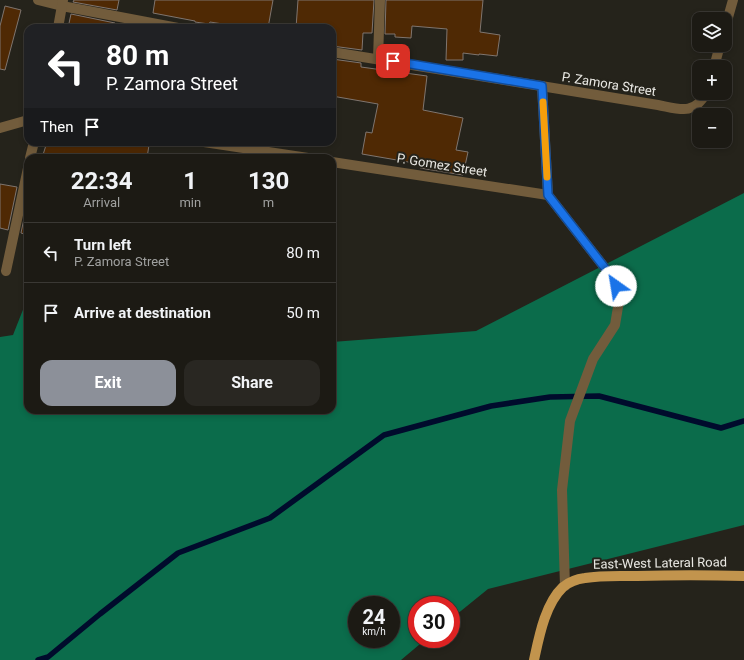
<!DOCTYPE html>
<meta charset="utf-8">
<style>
body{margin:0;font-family:Roboto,sans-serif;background:#292722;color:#f1f3f6;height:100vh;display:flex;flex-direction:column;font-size:15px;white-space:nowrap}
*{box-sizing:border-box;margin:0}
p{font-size:13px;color:#a0a1a0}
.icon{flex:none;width:22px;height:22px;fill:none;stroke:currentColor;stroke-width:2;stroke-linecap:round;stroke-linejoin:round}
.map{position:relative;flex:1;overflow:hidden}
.sheet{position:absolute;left:24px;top:154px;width:312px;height:260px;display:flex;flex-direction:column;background:#1c1a14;border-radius:12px;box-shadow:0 2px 6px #0003,0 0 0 1px #3a3834}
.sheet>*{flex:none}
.top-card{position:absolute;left:24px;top:24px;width:312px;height:122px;border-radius:12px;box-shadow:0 2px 6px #0003,0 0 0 1px #3a3834;background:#202124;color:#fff;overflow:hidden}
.buttons{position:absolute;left:692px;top:12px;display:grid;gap:8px}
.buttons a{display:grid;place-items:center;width:40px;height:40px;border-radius:8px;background:#1c1a14;box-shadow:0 2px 6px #0003,0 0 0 1px #3a3834;font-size:20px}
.speed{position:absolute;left:348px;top:596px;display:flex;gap:8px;font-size:20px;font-weight:700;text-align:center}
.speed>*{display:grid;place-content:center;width:52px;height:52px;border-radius:50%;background:#1c1a14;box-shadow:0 2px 6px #0003,0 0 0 1px #3a3834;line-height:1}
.speed small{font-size:10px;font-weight:400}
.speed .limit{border:6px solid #d22;background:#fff;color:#111}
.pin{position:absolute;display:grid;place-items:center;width:34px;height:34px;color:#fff;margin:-17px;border-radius:8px;box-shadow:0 2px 6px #0006}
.me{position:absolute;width:44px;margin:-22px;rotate:328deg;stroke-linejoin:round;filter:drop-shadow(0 0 3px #0008)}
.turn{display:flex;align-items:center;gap:14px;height:84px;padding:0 16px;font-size:18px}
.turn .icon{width:52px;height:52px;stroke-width:2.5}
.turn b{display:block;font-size:28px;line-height:34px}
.then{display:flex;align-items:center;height:38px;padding:0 16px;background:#0003;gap:8px;font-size:15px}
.eta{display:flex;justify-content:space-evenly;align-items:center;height:68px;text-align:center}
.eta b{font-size:24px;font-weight:700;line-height:28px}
.cta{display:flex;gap:8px;margin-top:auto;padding:8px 16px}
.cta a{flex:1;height:46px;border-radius:12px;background:#8c9099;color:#fff;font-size:16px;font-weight:700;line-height:46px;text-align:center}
.cta a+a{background:#292722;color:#f1f3f6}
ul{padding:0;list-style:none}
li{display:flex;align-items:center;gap:12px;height:60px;padding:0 16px;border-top:1px solid #3a3834}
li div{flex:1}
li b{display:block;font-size:15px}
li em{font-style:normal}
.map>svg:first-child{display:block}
</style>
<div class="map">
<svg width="744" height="660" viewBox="0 0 744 660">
<rect width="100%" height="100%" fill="#25231b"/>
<path fill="#0b6c4b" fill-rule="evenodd" d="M744,193V525L488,589L451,619V605H417V639H426L401,660H0V337L13,335L28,297V410H332V342L476,331ZM357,605H391V639H357Z"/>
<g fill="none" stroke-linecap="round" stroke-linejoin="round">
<path stroke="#000b2c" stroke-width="5.5" d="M38,660L48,657L100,614L178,553L270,518L384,435L491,406L550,397L599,396L721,428L744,421"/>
</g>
<g fill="#4f2904" stroke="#7f756f">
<path d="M74,0H119L117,10L73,2Z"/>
<path d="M155,0H273L268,28H249L210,22L209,24L195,22V21L153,13Z"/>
<path d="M298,0H374L372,33H363L362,50L332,46V28H296Z"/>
<path d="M386,0H483L480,32L500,35L497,56L479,54V55L463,53V60H446L447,29L412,26L411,38L395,37V34H385Z"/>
<path d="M5,6L21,10L5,70L0,69V26Z"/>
<path d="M71,14L115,23L114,28H68Z"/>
<path d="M332,59L361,63V67L427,76L423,110L463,118L456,150L468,152L463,175L420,168V164L362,154L366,132L372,133L378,104L332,96Z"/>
<path d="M47,142H131L149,145L147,158H42Z"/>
<path d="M0,184L17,187L8,230L0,228Z"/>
<path d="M28,199V235L21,233Z"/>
</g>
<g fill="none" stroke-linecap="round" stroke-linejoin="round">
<g stroke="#725c3c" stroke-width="10">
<path d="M38,0L62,6L178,28"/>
<path d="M58,28L63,0"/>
<path d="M725,28L733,0"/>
<path d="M332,52L658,105C679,109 694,116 706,93"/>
<path d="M378,59L380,0"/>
<path d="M714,67L720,45"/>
<path d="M542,86L548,195L612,277L620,295L615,325L593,359L570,421L562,490L565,586"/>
<path d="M0,128L28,120"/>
<path d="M204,142L308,158"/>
<path d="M30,158L34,142"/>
<path d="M332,162L548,195"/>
<path d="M6,271L28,168"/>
</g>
<path stroke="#c2944d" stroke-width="10" d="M534,660C539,637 545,604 563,587C569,582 577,579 585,578C602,575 620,576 637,576C673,575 708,575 744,576"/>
</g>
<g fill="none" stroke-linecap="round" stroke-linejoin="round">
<defs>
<path id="route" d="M393,61L542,86L548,195L612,277L616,286"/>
</defs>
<use href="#route" stroke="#114b97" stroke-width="10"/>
<use href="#route" stroke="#1a73e8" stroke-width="7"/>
<path stroke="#f59e0b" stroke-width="7" d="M543,102L547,177"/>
</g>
<g text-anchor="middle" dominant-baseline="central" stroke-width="4" stroke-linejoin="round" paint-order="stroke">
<g font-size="13" fill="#eae9e4" stroke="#25231b">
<text transform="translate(609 84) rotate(9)">P. Zamora Street</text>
<text transform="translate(442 165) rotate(9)">P. Gomez Street</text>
<text transform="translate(660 563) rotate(-1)">East-West Lateral Road</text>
</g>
</g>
</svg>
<div class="buttons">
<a><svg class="icon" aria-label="layers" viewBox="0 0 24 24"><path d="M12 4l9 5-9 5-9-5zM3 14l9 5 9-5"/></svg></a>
<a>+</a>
<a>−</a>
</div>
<div class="speed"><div>24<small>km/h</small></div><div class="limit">30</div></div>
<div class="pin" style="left:393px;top:61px;background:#d93025"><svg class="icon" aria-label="arrive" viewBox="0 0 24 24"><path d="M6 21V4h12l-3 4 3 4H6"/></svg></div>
<svg class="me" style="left:616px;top:286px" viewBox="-20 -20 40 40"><circle r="19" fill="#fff"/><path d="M0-13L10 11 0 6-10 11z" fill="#1a73e8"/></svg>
<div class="top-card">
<div class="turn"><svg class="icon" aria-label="left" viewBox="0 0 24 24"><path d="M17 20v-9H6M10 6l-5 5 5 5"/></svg><div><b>80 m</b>P. Zamora Street</div></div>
<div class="then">Then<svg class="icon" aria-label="arrive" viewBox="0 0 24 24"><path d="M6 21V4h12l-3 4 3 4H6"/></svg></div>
</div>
<section class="sheet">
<div class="eta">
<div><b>22:34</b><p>Arrival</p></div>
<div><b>1</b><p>min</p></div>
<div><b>130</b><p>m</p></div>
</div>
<ul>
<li><svg class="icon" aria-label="left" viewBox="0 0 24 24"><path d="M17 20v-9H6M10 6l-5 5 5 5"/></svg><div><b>Turn left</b><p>P. Zamora Street</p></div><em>80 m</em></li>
<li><svg class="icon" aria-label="arrive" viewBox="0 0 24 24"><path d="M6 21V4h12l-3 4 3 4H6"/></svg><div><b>Arrive at destination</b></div><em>50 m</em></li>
</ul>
<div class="cta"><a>Exit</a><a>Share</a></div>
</section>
</div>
